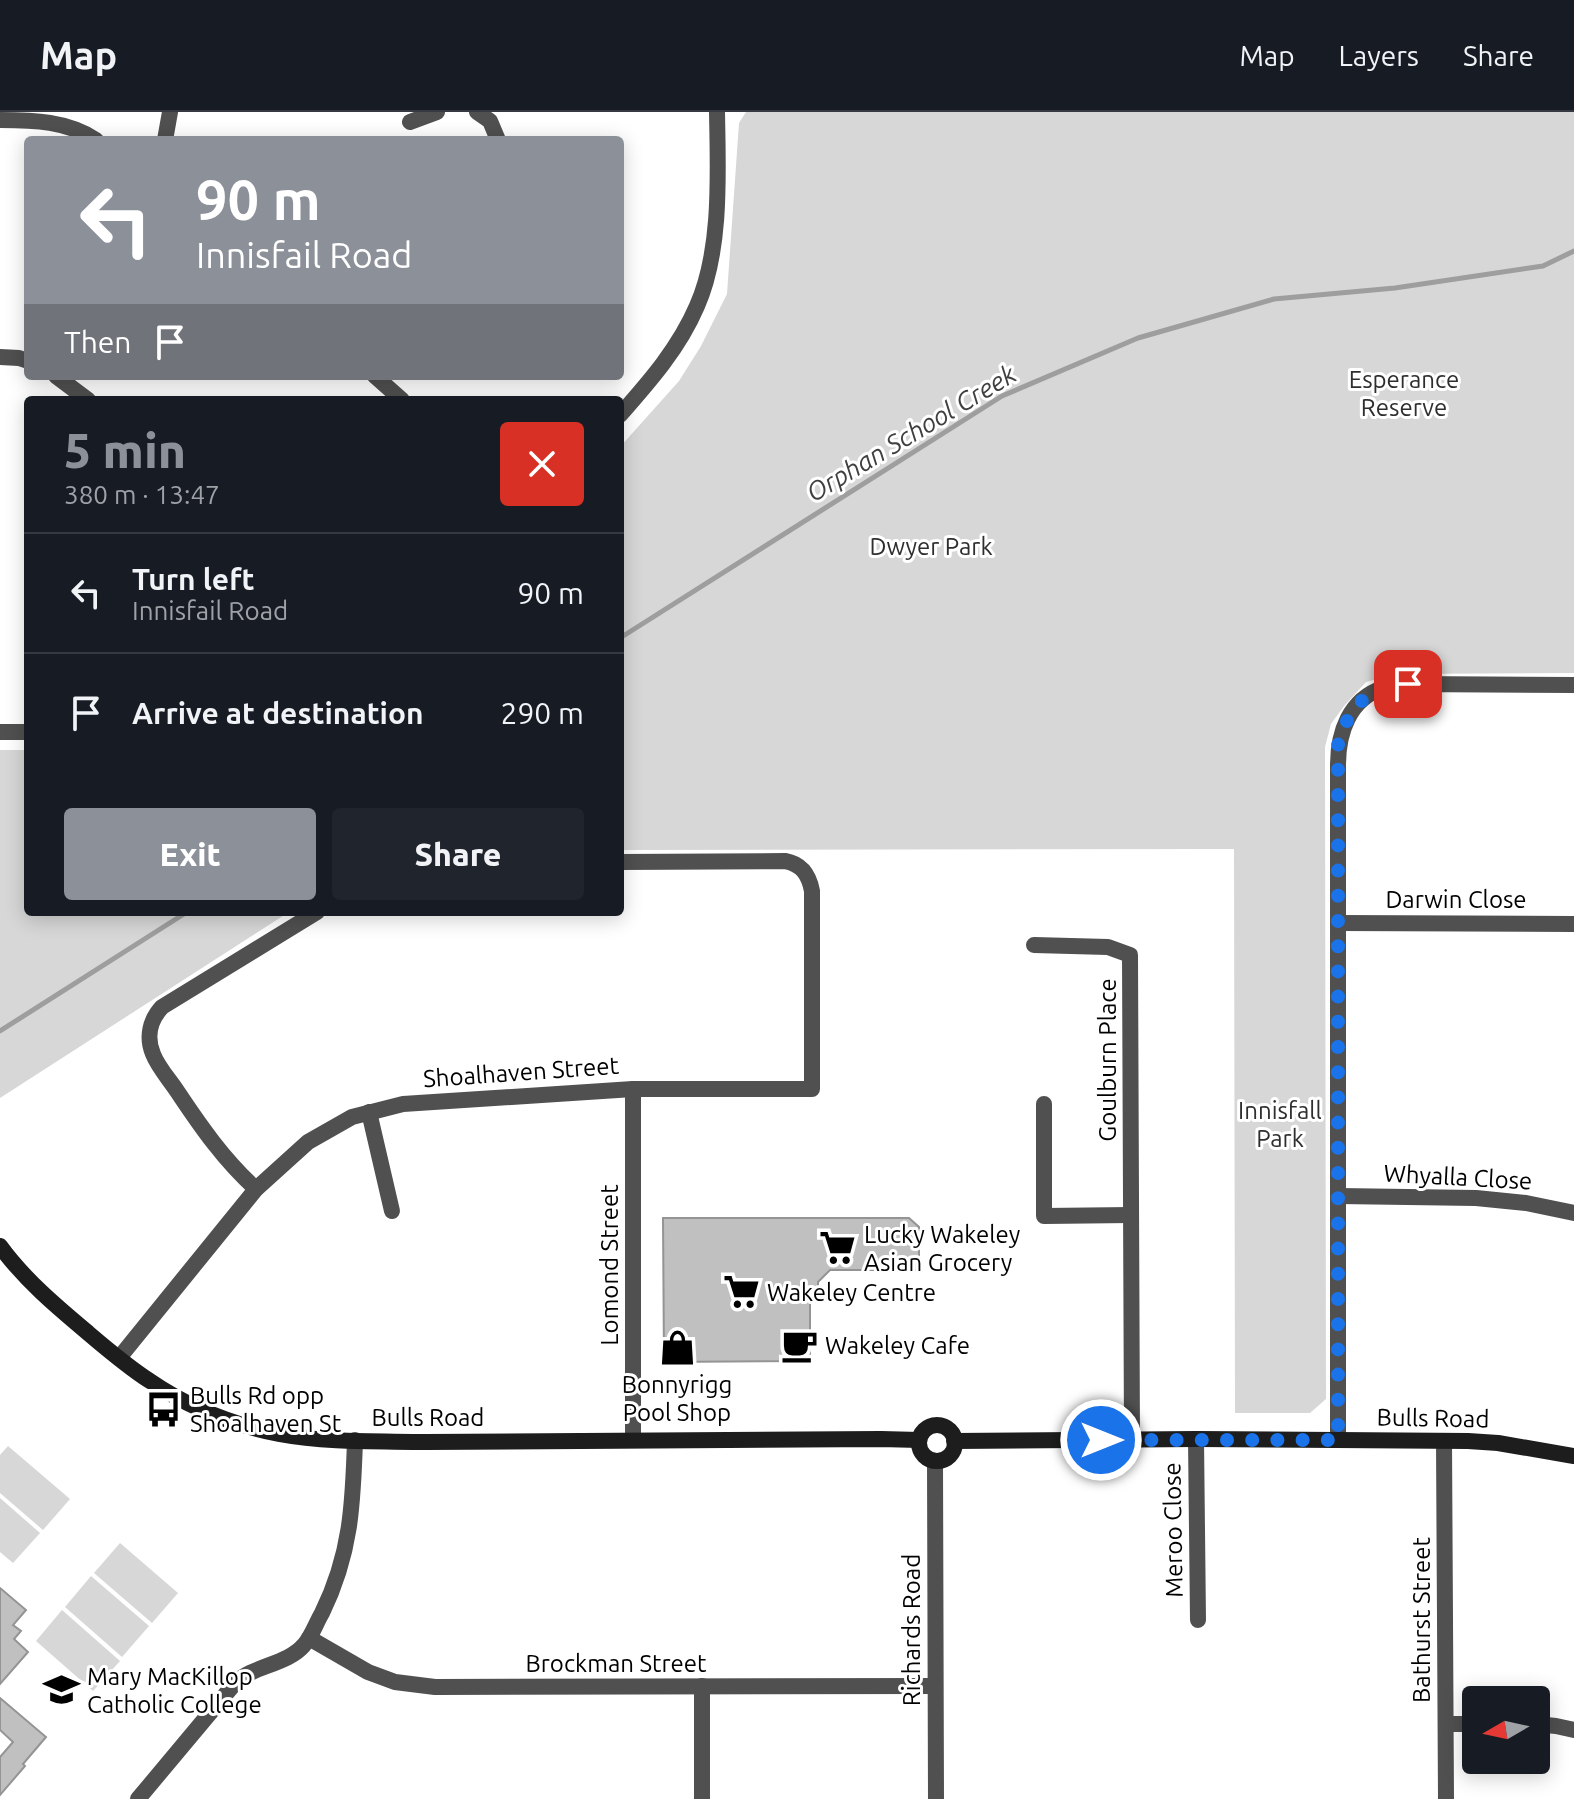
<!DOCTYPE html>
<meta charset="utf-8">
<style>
body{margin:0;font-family:Ubuntu,sans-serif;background:#20242c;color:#f1f3f6;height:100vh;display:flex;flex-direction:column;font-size:30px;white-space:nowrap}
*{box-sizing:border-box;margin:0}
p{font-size:26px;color:#9ea1a6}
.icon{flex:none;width:44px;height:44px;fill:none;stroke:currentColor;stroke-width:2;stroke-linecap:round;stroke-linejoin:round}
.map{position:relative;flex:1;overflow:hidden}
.panel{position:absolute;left:24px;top:284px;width:600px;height:520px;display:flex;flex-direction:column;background:#171b24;border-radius:8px;box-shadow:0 4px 20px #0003}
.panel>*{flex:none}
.hud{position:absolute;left:24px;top:24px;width:600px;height:244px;border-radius:8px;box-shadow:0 4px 20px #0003;background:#8c9099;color:#fff;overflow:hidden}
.needle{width:52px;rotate:261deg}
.tools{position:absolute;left:1462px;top:1574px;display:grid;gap:16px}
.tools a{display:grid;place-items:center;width:88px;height:88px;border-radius:8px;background:#171b24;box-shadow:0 4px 20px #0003;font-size:40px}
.pin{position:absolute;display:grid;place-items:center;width:68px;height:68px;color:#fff;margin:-34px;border-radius:16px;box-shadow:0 4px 12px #0006}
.me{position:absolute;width:88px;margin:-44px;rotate:90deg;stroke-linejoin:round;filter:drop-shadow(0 0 6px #0008)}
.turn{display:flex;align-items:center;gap:28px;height:168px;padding:0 40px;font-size:36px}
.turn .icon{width:104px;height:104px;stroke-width:2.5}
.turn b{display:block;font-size:56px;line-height:68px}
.then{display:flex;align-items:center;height:76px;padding:0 40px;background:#0003;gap:16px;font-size:30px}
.round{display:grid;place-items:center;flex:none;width:84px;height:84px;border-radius:8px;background:#20242c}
.summary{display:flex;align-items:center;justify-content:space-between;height:136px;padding:0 40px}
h1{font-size:48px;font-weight:800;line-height:60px;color:#8c9099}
.action{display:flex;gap:16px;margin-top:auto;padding:16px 40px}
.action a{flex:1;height:92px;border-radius:8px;background:#8c9099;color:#fff;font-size:32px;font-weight:800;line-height:92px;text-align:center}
.action a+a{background:#20242c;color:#f1f3f6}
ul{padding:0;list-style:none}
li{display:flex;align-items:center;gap:24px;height:120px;padding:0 40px;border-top:2px solid #363941}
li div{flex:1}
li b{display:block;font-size:30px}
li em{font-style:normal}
header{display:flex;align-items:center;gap:48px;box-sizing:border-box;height:112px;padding:0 40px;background:#171b24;border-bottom:2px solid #363941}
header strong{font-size:38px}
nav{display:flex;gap:44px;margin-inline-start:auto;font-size:28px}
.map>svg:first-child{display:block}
</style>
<header>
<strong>Map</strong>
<nav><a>Map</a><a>Layers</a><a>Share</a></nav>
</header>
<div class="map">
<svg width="1574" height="1687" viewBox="0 0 1574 1687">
<rect width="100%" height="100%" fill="#fff"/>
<g fill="#d7d7d7">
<path d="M746,0H1574V561L1395,562L1366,570L1344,594L1331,612L1325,635L1326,1287L1310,1301H1235L1234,737L620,738V335L679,269L701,234L727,182L739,11Z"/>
<path d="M0,638H28V800H289L0,986Z"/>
<path d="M8,1334L70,1387L43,1418L0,1381V1343Z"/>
<path d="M0,1386L40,1421L13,1451L0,1440Z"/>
<path d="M120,1431L178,1481L152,1511L94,1461Z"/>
<path d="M91,1464L149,1514L122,1545L65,1495Z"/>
<path d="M62,1498L120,1549L93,1579L36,1529Z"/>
</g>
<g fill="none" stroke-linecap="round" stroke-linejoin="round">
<g stroke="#9e9e9e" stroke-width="5">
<path d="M620,526L1002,284L1138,226L1274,187L1395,176L1543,154L1574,139"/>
<path d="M0,919L187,800"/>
</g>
</g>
<g fill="#c0c0c0" stroke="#949494" stroke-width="2">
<path d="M663,1106H909L919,1115V1158H830L818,1170V1190H810V1249L664,1250Z"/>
<path d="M0,1476L26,1498L13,1513L21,1519L14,1527L28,1540L0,1572Z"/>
<path d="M0,1586L46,1625L23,1652L25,1654L0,1683V1645L13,1630L0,1618Z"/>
</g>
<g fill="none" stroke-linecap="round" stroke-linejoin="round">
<g stroke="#505050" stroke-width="16">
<path d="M477,0L490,9L498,28"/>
<path d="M0,8C33,8 68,9 96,28"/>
<path d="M410,10L437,0"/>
<path d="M165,28L170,0"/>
<path d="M0,245L19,246L28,249"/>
<path d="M56,264L88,288"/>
<path d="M375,264L402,288"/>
<path d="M620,303C650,269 679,236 697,194C722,138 718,60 717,0"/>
<path d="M0,620H28"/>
<path d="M1338,811L1574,812"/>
<path d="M1034,833L1108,835L1130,843L1132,1328"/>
<path d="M1044,992V1104L1131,1103"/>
<path d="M369,1000L392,1099"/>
<path d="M256,1077C224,1048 201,1015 177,979C169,967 158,955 153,942C146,925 150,908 162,895L317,800"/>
<path d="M1339,1084L1476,1086L1526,1091L1574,1101"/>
<path d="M119,1246L256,1077L308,1030L352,1005L403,992L633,977H812V779C809,763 802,752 785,749L620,750"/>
<path d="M1196,1327L1198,1508"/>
<path d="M633,1328V977"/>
<path d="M1338,1328V653C1338,621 1349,587 1383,576C1391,573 1400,573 1408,572L1574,573"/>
<path d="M1444,1329L1446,1687"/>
<path d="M935,1349L936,1687"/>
<path d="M309,1526L368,1560L395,1570L435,1575L935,1574"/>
<path d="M1446,1612H1476"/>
<path d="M1536,1612L1556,1614L1574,1618"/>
<path d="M138,1687L235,1571C254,1553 287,1553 304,1533C312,1524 316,1511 322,1501C351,1442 353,1392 355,1328"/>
<path d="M702,1687V1574"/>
</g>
<g stroke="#1d1d1d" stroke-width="16">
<path d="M0,1134C24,1167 56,1194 87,1220C107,1237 128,1255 150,1269C188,1295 234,1313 279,1322C327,1331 378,1329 426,1330L881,1327L919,1328"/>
<circle cx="937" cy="1331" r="18"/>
<path d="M954,1329L1196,1327L1468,1329L1498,1331L1574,1344"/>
</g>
</g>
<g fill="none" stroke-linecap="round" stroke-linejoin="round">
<path stroke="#1a73e8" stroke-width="14" stroke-dasharray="0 25.2" d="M1101,1328H1338V633C1344,609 1357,586 1382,576C1389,573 1400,573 1408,572"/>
</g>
<defs>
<symbol id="supermarket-bare" viewBox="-9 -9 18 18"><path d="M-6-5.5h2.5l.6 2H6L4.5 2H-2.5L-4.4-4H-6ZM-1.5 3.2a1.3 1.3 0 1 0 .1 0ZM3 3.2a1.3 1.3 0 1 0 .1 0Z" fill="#000" stroke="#fff" stroke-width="2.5" paint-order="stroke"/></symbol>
<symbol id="cafe-bare" viewBox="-9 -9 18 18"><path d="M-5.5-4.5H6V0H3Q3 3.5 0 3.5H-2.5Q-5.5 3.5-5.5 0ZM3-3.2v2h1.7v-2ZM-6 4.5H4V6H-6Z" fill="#000" stroke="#fff" stroke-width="2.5" paint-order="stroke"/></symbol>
<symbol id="shop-bare" viewBox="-9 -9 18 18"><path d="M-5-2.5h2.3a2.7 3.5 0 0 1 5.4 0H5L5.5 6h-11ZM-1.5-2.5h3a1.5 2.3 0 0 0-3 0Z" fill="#000" stroke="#fff" stroke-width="2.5" paint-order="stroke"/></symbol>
<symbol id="bus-bare" viewBox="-9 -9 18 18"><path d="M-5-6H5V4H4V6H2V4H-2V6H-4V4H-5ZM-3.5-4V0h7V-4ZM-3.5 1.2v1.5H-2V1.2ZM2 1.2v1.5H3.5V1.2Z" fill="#000" stroke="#fff" stroke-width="2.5" paint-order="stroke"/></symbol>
<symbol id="school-bare" viewBox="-9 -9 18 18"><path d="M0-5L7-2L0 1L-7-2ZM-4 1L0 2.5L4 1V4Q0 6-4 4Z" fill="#000" stroke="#fff" stroke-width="2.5" paint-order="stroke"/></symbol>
</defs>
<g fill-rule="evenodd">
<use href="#supermarket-bare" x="812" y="1110" width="51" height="51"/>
<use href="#supermarket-bare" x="716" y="1154" width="51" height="51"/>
<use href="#cafe-bare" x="774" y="1208" width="51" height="51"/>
<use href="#shop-bare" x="652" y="1210" width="51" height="51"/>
<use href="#bus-bare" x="138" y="1272" width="51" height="51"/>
<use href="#school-bare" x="36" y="1552" width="51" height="51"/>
</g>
<g text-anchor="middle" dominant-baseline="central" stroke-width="6" stroke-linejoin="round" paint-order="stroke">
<g font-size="24" fill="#2e2e2e" stroke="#fff">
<text x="1404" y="267">Esperance<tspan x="1404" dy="28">Reserve</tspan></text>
<text x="931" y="434">Dwyer Park</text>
<text x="1280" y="998">Innisfall<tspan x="1280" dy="28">Park</tspan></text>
</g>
<g font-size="24" fill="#000" stroke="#fff">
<text x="1456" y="787">Darwin Close</text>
<text transform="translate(1107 948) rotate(-90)">Goulburn Place</text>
<text transform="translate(521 960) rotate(-4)">Shoalhaven Street</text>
<text transform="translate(1458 1065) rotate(3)">Whyalla Close</text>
<text transform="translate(609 1153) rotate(-90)">Lomond Street</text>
<text x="428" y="1305">Bulls Road</text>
<text transform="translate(1433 1306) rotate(1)">Bulls Road</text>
<text transform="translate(1173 1418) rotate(-91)">Meroo Close</text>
<text transform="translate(1421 1508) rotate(-90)">Bathurst Street</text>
<text transform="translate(911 1518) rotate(-90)">Richards Road</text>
<text x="616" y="1551">Brockman Street</text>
</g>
<g font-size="24" fill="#000" stroke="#fff" text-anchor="start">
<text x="864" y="1122">Lucky Wakeley<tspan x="864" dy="28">Asian Grocery</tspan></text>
<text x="767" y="1180">Wakeley Centre</text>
<text x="825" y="1233">Wakeley Cafe</text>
<text x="677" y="1272" text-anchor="middle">Bonnyrigg<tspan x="677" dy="28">Pool Shop</tspan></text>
<text x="190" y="1283">Bulls Rd opp<tspan x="190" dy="28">Shoalhaven St</tspan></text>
<text x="87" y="1564">Mary MacKillop<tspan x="87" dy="28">Catholic College</tspan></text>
</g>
<g font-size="26" font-style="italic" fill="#3f3f3f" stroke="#fff">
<text transform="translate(911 321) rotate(-31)">Orphan School Creek</text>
</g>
</g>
</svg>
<div class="tools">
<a><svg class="needle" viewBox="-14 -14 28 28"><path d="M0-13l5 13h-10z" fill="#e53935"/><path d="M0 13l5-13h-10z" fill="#9ea1a6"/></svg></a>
</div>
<div class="pin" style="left:1408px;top:572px;background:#d93025"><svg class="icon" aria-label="arrive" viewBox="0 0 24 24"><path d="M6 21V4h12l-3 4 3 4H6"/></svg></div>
<svg class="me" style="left:1101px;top:1328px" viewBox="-20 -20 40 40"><circle r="17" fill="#1a73e8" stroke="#fff" stroke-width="3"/><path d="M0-11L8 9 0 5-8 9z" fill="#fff"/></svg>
<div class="hud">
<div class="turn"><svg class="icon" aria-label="left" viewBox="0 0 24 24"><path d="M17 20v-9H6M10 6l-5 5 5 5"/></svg><div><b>90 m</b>Innisfail Road</div></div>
<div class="then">Then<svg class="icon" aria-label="arrive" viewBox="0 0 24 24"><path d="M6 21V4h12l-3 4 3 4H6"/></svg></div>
</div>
<section class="panel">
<div class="summary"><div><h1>5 min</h1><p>380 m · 13:47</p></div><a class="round" style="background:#d93025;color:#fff"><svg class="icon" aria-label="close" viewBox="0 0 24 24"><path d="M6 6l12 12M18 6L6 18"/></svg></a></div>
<ul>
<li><svg class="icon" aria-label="left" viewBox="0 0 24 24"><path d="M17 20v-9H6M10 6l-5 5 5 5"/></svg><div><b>Turn left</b><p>Innisfail Road</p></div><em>90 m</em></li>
<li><svg class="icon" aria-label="arrive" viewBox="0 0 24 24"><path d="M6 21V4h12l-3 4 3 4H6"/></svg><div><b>Arrive at destination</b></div><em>290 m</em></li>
</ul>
<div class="action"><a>Exit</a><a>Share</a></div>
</section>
</div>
